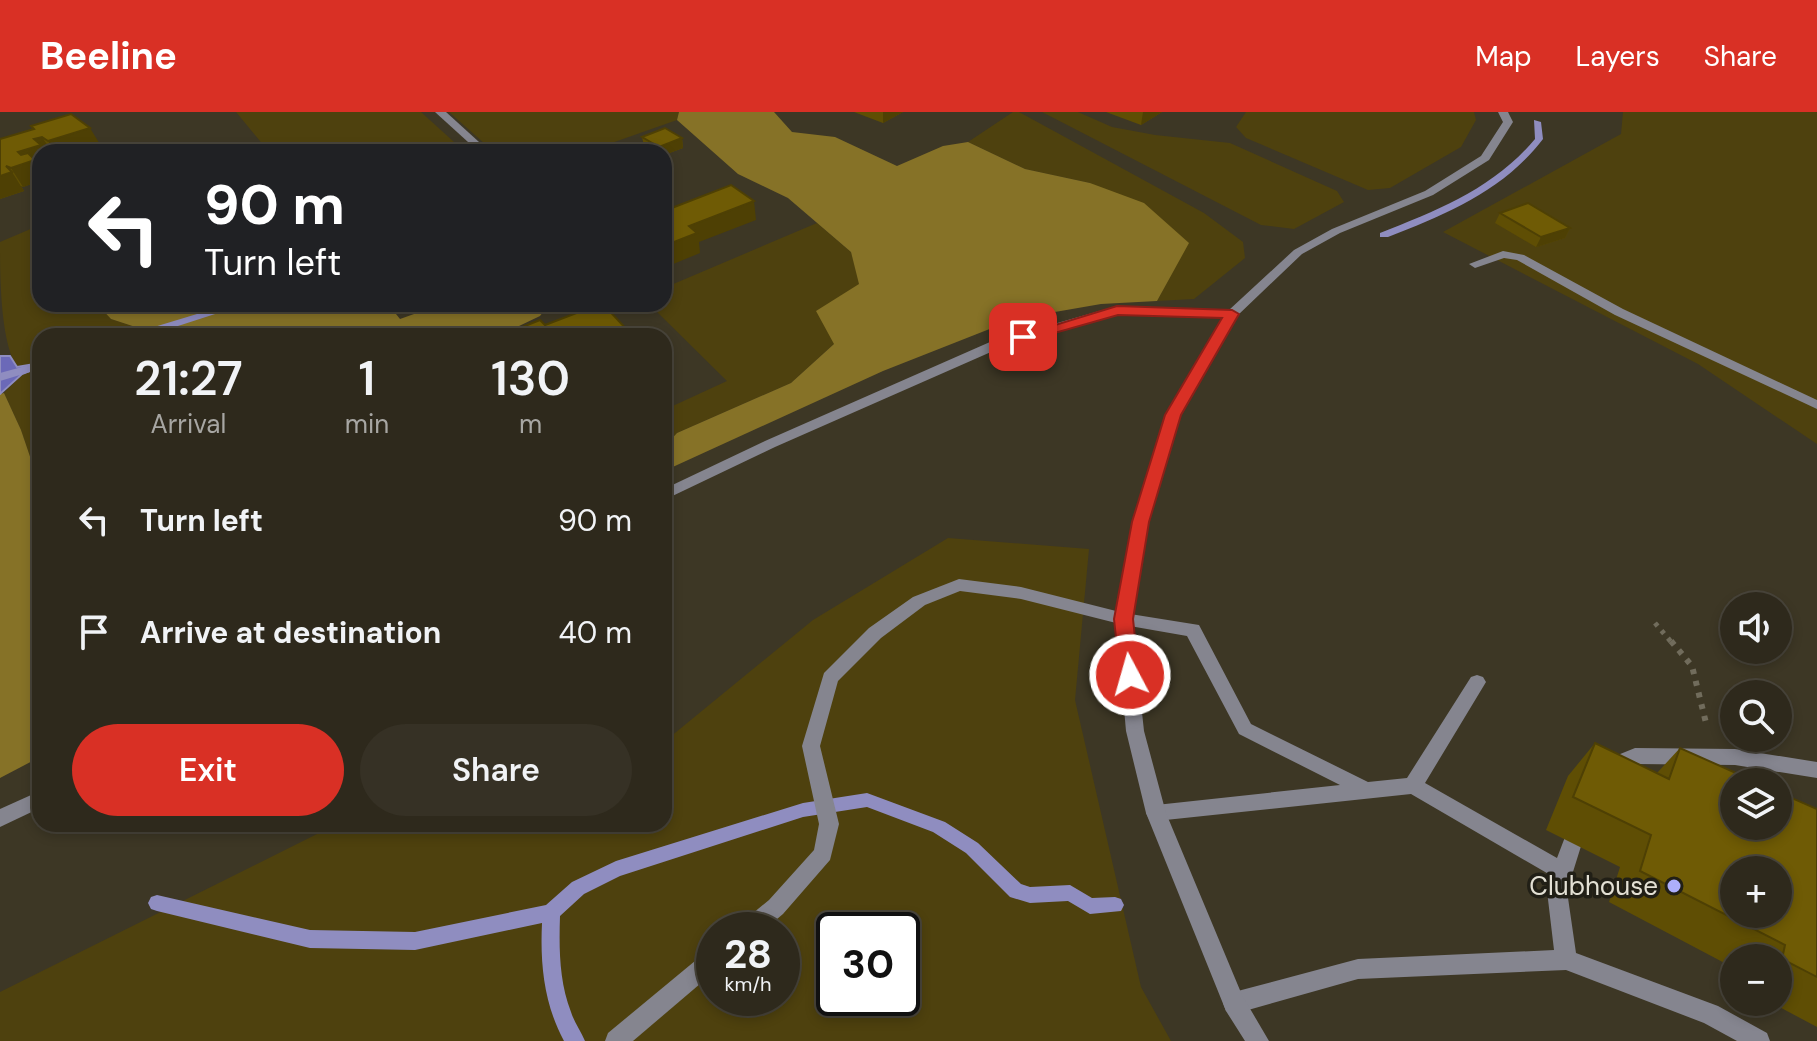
<!DOCTYPE html>
<meta charset="utf-8">
<style>
body{margin:0;font-family:"DM Sans",sans-serif;background:#363125;color:#f1f3f6;height:100vh;display:flex;flex-direction:column;font-size:30px;white-space:nowrap}
*{box-sizing:border-box;margin:0}
p{font-size:26px;color:#a7a6a3}
.icon{flex:none;width:44px;height:44px;fill:none;stroke:currentColor;stroke-width:2;stroke-linecap:round;stroke-linejoin:round}
.map{position:relative;flex:1;overflow:hidden}
.drawer{position:absolute;left:32px;top:216px;width:640px;height:504px;display:flex;flex-direction:column;background:#2e291c;border-radius:24px;box-shadow:0 4px 12px #0003,0 0 0 2px #49453b}
.drawer>*{flex:none}
.hud{position:absolute;left:32px;top:32px;width:640px;height:168px;border-radius:24px;box-shadow:0 4px 12px #0003,0 0 0 2px #49453b;background:#202124;color:#fff;overflow:hidden}
.buttons{position:absolute;left:1720px;top:480px;display:grid;gap:16px}
.buttons a{display:grid;place-items:center;width:72px;height:72px;border-radius:50%;background:#2e291c;box-shadow:0 4px 12px #0003,0 0 0 2px #49453b;font-size:40px}
.speed{position:absolute;left:696px;top:800px;display:flex;gap:16px;font-size:40px;font-weight:700;text-align:center}
.speed>*{display:grid;place-content:center;width:104px;height:104px;border-radius:50%;background:#2e291c;box-shadow:0 4px 12px #0003,0 0 0 2px #49453b;line-height:1}
.speed small{font-size:20px;font-weight:400}
.speed .limit{border:4px solid #111;border-radius:12px;background:#fff;color:#111}
.pin{position:absolute;display:grid;place-items:center;width:68px;height:68px;color:#fff;margin:-34px;border-radius:16px;box-shadow:0 4px 12px #0006}
.me{position:absolute;width:88px;margin:-44px;rotate:354deg;stroke-linejoin:round;filter:drop-shadow(0 0 6px #0008)}
.turn{display:flex;align-items:center;gap:28px;height:168px;padding:0 40px;font-size:36px}
.turn .icon{width:104px;height:104px;stroke-width:2.5}
.turn b{display:block;font-size:56px;line-height:68px}
.eta{display:flex;justify-content:space-evenly;align-items:center;height:136px;text-align:center}
.eta b{font-size:48px;font-weight:600;line-height:56px}
.cta{display:flex;gap:16px;margin-top:auto;padding:16px 40px}
.cta a{flex:1;height:92px;border-radius:48px;background:#d93025;color:#fff;font-size:32px;font-weight:600;line-height:92px;text-align:center}
.cta a+a{background:#363125;color:#f1f3f6}
ul{padding:0;list-style:none}
li{display:flex;align-items:center;gap:24px;height:112px;padding:0 40px}
li div{flex:1}
li b{display:block;font-size:30px}
li em{font-style:normal}
header{display:flex;align-items:center;gap:48px;box-sizing:border-box;height:112px;padding:0 40px;background:#d93025;color:#fff}
header strong{font-size:38px}
nav{display:flex;gap:44px;margin-inline-start:auto;font-size:28px}
.map>svg:first-child{display:block}
</style>
<header>
<strong>Beeline</strong>
<nav><a>Map</a><a>Layers</a><a>Share</a></nav>
</header>
<div class="map">
<svg width="1817" height="929" viewBox="0 0 1817 929">
<rect width="100%" height="100%" fill="#3d3725"/>
<g fill="#4e410e" fill-rule="evenodd">
<path d="M236,0H421L465,40H269Z"/>
<path d="M449,0H679L677,8L586,40H494Z"/>
<path d="M1013,0H1019L1204,101L1243,130L1245,146L1194,187L1157,189L1188,131L1090,71L1025,57L968,30Z"/>
<path d="M1042,0H1078L1112,15L1155,23L1230,31L1337,79L1344,90L1294,117L1261,113Z"/>
<path d="M1246,0H1474L1476,8L1461,35L1390,76L1368,78L1246,26L1236,15Z"/>
<path d="M1623,0H1817V332L1698,252L1443,120L1621,22Z"/>
<path d="M817,111L851,140L860,172L817,199L835,231L791,271L677,321L664,335V298L727,269L649,192H664V176Z"/>
<path d="M40,113V192H97L111,207L163,224H40V374L21,318L4,281L22,262L36,256L34,252L17,255C0,229 0,162 0,130Z"/>
<path d="M948,426L1089,437L1075,588L1141,875L1171,929H0V880L337,712H664V630L813,508ZM714,818H782V886H714ZM834,818H902V886H834Z"/>
</g>
<g fill="#867227">
<path d="M679,0H774L792,20L835,25L897,54L943,34L968,30L1025,57L1090,71L1144,91L1189,131L1157,189L1101,192L1015,207L883,259L664,359V335L677,321L791,271L834,232L816,199L859,172L851,140L788,86L738,62L677,8Z"/>
<path d="M97,192H388L400,207L442,192H549L540,204L498,224H163L111,207Z"/>
<path d="M4,281L21,318L40,374V645L0,666V282Z"/>
</g>
<path fill="#6b69b8" stroke="#8f8dc0" stroke-width="2" d="M0,244H10L17,255L34,252L37,256L22,262L0,282Z"/>
<g fill="none" stroke-linecap="round" stroke-linejoin="round">
<g fill="#8f8dc0" fill-rule="evenodd">
<path d="M1534,8L1541,10L1543,27C1503,79 1447,102 1388,125H1380V121C1439,98 1494,76 1535,27Z"/>
<path d="M230,192H246L147,224H129L131,222Z"/>
<path d="M40,250V257L0,269V261Z"/>
<path d="M867,681L945,710L978,731L1021,772L1030,775L1070,773L1092,786L1115,785L1121,787L1124,793L1121,799L1090,802L1068,789L1030,791L1010,785L966,741L933,720L867,695L803,705L620,764L584,782L560,804C559,836 559,869 571,900C574,910 581,919 585,929H564C544,892 540,852 542,811L415,838L310,836L157,799L151,797L148,791L151,785L157,783L310,818L415,820L546,793L572,770L616,749L803,691Z"/>
</g>
<path stroke="#716c5c" stroke-width="5" stroke-dasharray="4 6" stroke-linecap="butt" d="M1655,511L1672,531"/>
<path stroke="#716c5c" stroke-width="6" stroke-dasharray="5 7" stroke-linecap="butt" d="M1671,529L1692,554L1707,615"/>
<g fill="#85858f" fill-rule="evenodd">
<path d="M1503,139L1524,143L1623,197L1817,288V297L1615,203L1517,148L1504,146L1475,156L1469,152Z"/>
<path d="M959,467L1021,475L1124,501L1199,513L1251,612L1368,670L1407,666L1471,565L1477,563L1483,565L1486,570L1483,575L1425,671L1557,746L1565,725L1572,722L1579,725L1582,731L1567,779L1576,841L1718,894L1767,921L1770,929H1737L1704,911L1566,858L1358,867L1234,902L1226,899L1223,891L1226,883L1234,880L1358,847L1554,838L1547,779L1552,764L1411,682L1156,709L1149,707L1146,701L1149,695L1156,693L1340,673L1239,622L1187,524L1124,513L1021,487L960,479L925,493L881,526L838,569L820,634L839,712L830,748L783,802L764,818H738L741,811L769,788L814,738L819,712L802,634L824,561L869,516L913,485Z"/>
<path d="M1635,636L1735,637L1817,650V666L1735,653L1636,652L1610,663L1603,661L1601,655L1603,649Z"/>
<path d="M714,836V860L633,929H605L608,921L707,839Z"/>
</g>
<g fill="#85858f" fill-rule="evenodd">
<path d="M435,0H446L490,40H479Z"/>
<path d="M1498,0H1508L1513,10L1489,48L1433,83L1340,121L1302,142L1237,204L1180,303L1149,410L1132,507L1144,619L1166,701L1242,883L1269,929H1245L1226,899L1146,701L1126,619L1116,507L1133,410L1166,303L1224,205L1118,202L1000,236L775,335L664,388V377L765,329L990,230L1117,194L1229,198L1294,138L1332,117L1425,79L1481,44L1503,10Z"/>
<path d="M40,679V696L0,715V697Z"/>
</g>
</g>
<g fill="#5f4e04">
<path d="M854,0H903L883,11Z"/>
<path d="M1106,0H1162L1141,13Z"/>
<path d="M31,14L101,34L83,40H40V69L23,75L21,74L24,79L0,87V27L33,18Z"/>
<path d="M642,25L682,26L683,36L664,43V40H653L644,34Z"/>
<path d="M1500,101L1570,116L1565,126L1536,135L1495,111Z"/>
<path d="M1595,631L1657,661L1680,636L1817,697V915L1770,890H1778V846H1734V856L1609,790L1620,755L1546,718L1568,664Z"/>
</g>
<g fill="#4e4004">
<path d="M883,0H903L883,11Z"/>
<path d="M1143,0H1162L1141,13Z"/>
<path d="M90,16L101,34L83,40H55L48,29Z"/>
<path d="M42,25L52,40H40V69L23,75L11,56L18,40L34,27Z"/>
<path d="M682,26L683,36L664,43V40H660L659,35Z"/>
<path d="M12,60L24,79L0,87V64Z"/>
<path d="M754,89L756,108L699,130L700,141L666,155L664,134L689,114Z"/>
<path d="M1570,116L1565,126L1536,135L1541,125Z"/>
</g>
<g fill="#6f5b05" stroke="#4e4004" stroke-width="2" fill-rule="evenodd">
<path d="M71,2L90,16L48,29L42,25L34,27L41,33L18,40L21,43L28,41L35,48L11,56L6,54L12,60L0,64V27L34,17L31,14Z"/>
<path d="M665,16L682,26L659,35L642,25Z"/>
<path d="M731,73L754,89L689,114L697,121L664,134V99Z"/>
<path d="M1528,91L1570,116L1541,125L1500,101Z"/>
<path d="M600,192H603L630,221L622,224H517L512,219L540,208L545,213Z"/>
<path d="M1595,631L1669,667L1680,636L1756,670H1734V714H1778V680L1817,697V865L1782,847L1785,833L1640,759L1651,723L1573,685ZM1734,758H1778V802H1734Z"/>
</g>
<path fill="#d93025" stroke="#8d1f18" stroke-width="2" d="M1117,194L1232,198L1239,202L1181,303L1149,410L1133,507L1139,563L1137,568H1123L1120,563L1114,507L1132,410L1165,303L1222,206L1118,203L1023,230L1016,225Z"/>
<circle fill="#adaffb" stroke="#211f16" stroke-width="3" cx="1674" cy="774" r="8"/>
<g text-anchor="middle" dominant-baseline="central" stroke-width="7" stroke-linejoin="round" paint-order="stroke">
<g font-size="26" fill="#e3e0d4" stroke="#211f16" text-anchor="end">
<text x="1658" y="774">Clubhouse</text>
</g>
</g>
</svg>
<div class="buttons">
<a><svg class="icon" aria-label="sound" viewBox="0 0 24 24"><path d="M4 9h4l5-4v14l-5-4H4zM17 9q2 3 0 6"/></svg></a>
<a><svg class="icon" aria-label="search" viewBox="0 0 24 24"><circle cx="10" cy="10" r="6"/><path d="M15 15l6 6"/></svg></a>
<a><svg class="icon" aria-label="layers" viewBox="0 0 24 24"><path d="M12 4l9 5-9 5-9-5zM3 14l9 5 9-5"/></svg></a>
<a>+</a>
<a>−</a>
</div>
<div class="speed"><div>28<small>km/h</small></div><div class="limit">30</div></div>
<div class="pin" style="left:1023px;top:225px;background:#d93025"><svg class="icon" aria-label="arrive" viewBox="0 0 24 24"><path d="M6 21V4h12l-3 4 3 4H6"/></svg></div>
<svg class="me" style="left:1130px;top:563px" viewBox="-20 -20 40 40"><circle r="17" fill="#d93025" stroke="#fff" stroke-width="3"/><path d="M0-11L8 9 0 5-8 9z" fill="#fff"/></svg>
<div class="hud">
<div class="turn"><svg class="icon" aria-label="left" viewBox="0 0 24 24"><path d="M17 20v-9H6M10 6l-5 5 5 5"/></svg><div><b>90 m</b>Turn left</div></div>
</div>
<section class="drawer">
<div class="eta">
<div><b>21:27</b><p>Arrival</p></div>
<div><b>1</b><p>min</p></div>
<div><b>130</b><p>m</p></div>
</div>
<ul>
<li><svg class="icon" aria-label="left" viewBox="0 0 24 24"><path d="M17 20v-9H6M10 6l-5 5 5 5"/></svg><div><b>Turn left</b></div><em>90 m</em></li>
<li><svg class="icon" aria-label="arrive" viewBox="0 0 24 24"><path d="M6 21V4h12l-3 4 3 4H6"/></svg><div><b>Arrive at destination</b></div><em>40 m</em></li>
</ul>
<div class="cta"><a>Exit</a><a>Share</a></div>
</section>
</div>
